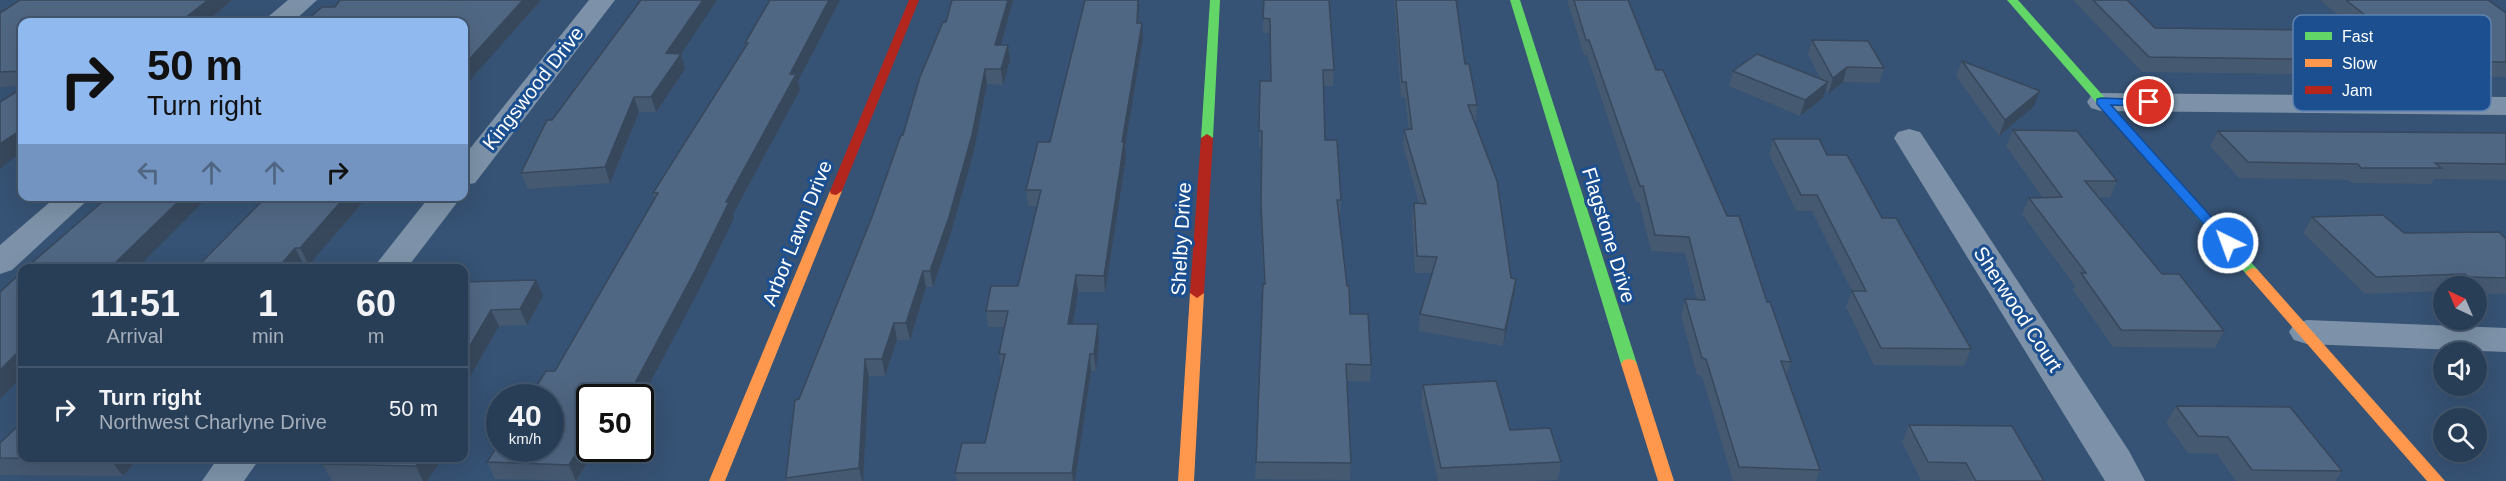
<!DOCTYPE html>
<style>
body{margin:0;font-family:Arial,sans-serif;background:#344961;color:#f1f3f6;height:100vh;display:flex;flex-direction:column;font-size:22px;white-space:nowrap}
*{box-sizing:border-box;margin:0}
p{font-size:20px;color:#a5aeba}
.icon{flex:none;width:33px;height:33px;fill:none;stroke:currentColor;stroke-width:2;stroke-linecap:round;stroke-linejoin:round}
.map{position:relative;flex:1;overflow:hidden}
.panel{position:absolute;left:18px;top:264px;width:450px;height:198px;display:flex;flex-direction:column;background:#283e57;border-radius:12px;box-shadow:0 6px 24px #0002,0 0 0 2px #44576d}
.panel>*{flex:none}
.banner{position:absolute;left:18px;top:18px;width:450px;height:183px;border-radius:12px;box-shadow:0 6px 24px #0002,0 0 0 2px #44576d;background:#90b9f0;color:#111;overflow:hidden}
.needle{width:39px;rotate:316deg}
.fabs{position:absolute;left:2433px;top:276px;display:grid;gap:12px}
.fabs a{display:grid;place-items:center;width:54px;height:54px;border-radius:50%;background:#283e57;box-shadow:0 6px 24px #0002,0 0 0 2px #44576d;font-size:30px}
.speed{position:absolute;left:486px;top:384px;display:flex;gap:12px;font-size:30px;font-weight:700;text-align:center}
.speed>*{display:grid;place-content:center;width:78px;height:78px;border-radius:50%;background:#283e57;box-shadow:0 6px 24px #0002,0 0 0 2px #44576d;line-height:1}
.speed small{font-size:15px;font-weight:400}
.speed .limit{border:3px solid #111;border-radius:9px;background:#fff;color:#111}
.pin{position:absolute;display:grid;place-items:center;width:51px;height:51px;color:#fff;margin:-26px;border:3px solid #fff;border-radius:50%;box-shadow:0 2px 6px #0007}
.me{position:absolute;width:66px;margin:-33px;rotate:318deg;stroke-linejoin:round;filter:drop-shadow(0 0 4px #0008)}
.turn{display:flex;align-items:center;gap:21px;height:126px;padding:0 30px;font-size:27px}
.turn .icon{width:78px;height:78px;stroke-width:2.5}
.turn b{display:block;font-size:42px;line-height:51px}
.lanes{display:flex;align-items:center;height:57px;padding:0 30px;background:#0003;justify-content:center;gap:30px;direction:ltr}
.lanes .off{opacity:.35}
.eta{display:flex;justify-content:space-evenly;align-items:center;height:102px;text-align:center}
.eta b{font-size:36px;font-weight:700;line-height:42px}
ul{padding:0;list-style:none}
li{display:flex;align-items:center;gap:18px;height:84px;padding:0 30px;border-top:2px solid #44576d}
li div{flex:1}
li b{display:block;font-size:22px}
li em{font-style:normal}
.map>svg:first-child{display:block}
</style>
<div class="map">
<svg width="2506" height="481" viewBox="0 0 2506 481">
<rect width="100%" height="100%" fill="#365274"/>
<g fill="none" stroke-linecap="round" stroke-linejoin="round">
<g fill="#7d92a8" fill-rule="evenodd">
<path d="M288,0H317L293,22H265L269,16Z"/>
<path d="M589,0H615L475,183L464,185V156Z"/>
<path d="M2101,93L2506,97V115L2101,111L2091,108L2087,102L2091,96Z"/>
<path d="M1909,129L1920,132L1924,138L2129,451L2145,481H2105L1894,138L1898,132Z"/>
<path d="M57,196H92L12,270L0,274V245Z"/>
<path d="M430,196H462L407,268H373Z"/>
<path d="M2307,320L2506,328V352L2307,344L2294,340L2289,332L2294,324Z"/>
<path d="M218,458H260L244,481H202Z"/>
</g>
<g fill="#63d668" fill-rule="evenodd">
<path d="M1210,0H1220L1213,138L1207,142L1201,138Z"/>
<path d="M1510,0H1520L1637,364L1634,368H1624L1621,364Z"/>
<path d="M2007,0H2018L2257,269L2259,272L2257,275H2247Z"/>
</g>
<g fill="#ff974d" fill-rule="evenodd">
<path d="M836,187L842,191L725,481H709L830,191Z"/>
<path d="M2252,268L2257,269L2445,481H2427L2247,275L2245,272Z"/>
<path d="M1197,288L1204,293L1194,481H1178L1190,293Z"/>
<path d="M1629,359L1634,360L1637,364L1674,481H1658L1621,364L1624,360Z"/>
</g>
<g fill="#b3261e" fill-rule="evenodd">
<path d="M909,0H919L842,191L836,195L831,194L830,191Z"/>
<path d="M1207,134L1213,138L1204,293L1197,298L1190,293L1201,138Z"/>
</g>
</g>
<g fill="#455971">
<path d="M20,0H232L206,22H22V86L0,87V13Z"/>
<path d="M770,0H840L798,81L800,90L733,214L734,218L701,286L590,398L596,448L577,481L495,479L487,462L555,371L655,198L653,193L746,46L745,43Z"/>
<path d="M952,0H1013L1001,45H1008L1010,60L1003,85L987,84L974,151L951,233L933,287H926L910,340H897L885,376H869L863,481H787L786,478L799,399L872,217L946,22Z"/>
<path d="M1085,0H1139V23L1143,38L1125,147L1126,158L1105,292H1078L1072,324L1099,341L1096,371H1091L1075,481H957L955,473L985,443L1001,371L999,354L1004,327H988L986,311L1018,286L1038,206H1028L1026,190L1050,142Z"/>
<path d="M1264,0L1334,70L1333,86H1323L1325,140L1341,200L1340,216H1339L1350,314L1371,365L1370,382L1347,381L1351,463L1350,480L1255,479L1256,462L1264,284L1261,221L1262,147H1259V131L1271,81L1270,33H1263Z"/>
<path d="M1394,0H1456L1465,64L1477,105L1476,121H1474L1511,278L1516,279L1514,295L1503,346L1419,331L1420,314L1432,273H1415L1412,219L1414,203H1419L1403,145L1404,130H1409L1405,97H1401Z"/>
<path d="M1567,0H1628L1656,70L1727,216L1767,302L1791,362L1786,377L1820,470L1816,481H1733L1702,376L1697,375L1681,316L1685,299L1697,300L1685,253L1651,251L1639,202H1636L1587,55H1584Z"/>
<path d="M2073,0H2127L2155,28L2358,31L2320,0H2488L2506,13V77L2142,72Z"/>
<path d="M1812,40L1884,68L1879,83L1843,82L1828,94L1826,89L1823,98L1800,116L1729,86L1733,71L1821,80L1808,54Z"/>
<path d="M681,54L685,69L656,112H639L610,183L528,189L521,173L552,120Z"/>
<path d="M1962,61L2040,91L2034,106L1999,136L1956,76Z"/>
<path d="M2013,130L2117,181L2110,197H2099L2162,274L2224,331L2215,348L2113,347L2073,290L2075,286L2022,214L2029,198H2043L2006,146Z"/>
<path d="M2218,131L2506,133V180L2434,179L2431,184L2352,183L2348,180L2239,178L2210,146Z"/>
<path d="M1773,139L1827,155L1882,218L1971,349L1964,366L1874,365L1846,307L1852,291L1812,211H1796L1769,154Z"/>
<path d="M267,196H368L309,265H304L301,268H188H196Z"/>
<path d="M2312,217L2404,233L2506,239V294H2476V286H2444V291L2365,294L2303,233Z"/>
<path d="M464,282L543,296L527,325L499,326Z"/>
<path d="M1423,385L1510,430L1561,462L1558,480L1530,481H1438L1421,402Z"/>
<path d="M2176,406L2342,471L2335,481H2236L2217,454L2188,453L2166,423Z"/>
<path d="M1909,425L2044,481H1959L1958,480H1921L1902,442Z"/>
<path d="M0,443L22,458H139L123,476L0,475Z"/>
<path d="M326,458H443L427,481H332L322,464Z"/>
</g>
<g fill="#38485c">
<path d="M208,0H232L206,22H180Z"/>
<path d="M523,0H541L464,87V65Z"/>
<path d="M703,0H717L681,54L685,69L656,112L651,97L666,53Z"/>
<path d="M829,0H840L798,81L800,90L733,214L734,218L701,286L640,402V398H627L790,74Z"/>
<path d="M1008,0H1013L997,60L995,45Z"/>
<path d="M1138,0H1139L1138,38L1137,23Z"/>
<path d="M1142,23L1143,38L1125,147L1126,158L1105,292L1104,276L1122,142Z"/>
<path d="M1008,45L1010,60L1003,85L1001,69Z"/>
<path d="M1847,67L1843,82L1828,94L1833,78Z"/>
<path d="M985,69L987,84L974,151L951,233L933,287L930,271Z"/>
<path d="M1828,82L1823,98L1800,116L1805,100Z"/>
<path d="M2040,91L2034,106L1999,136L2005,120Z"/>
<path d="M634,97L639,112L610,183L605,167Z"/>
<path d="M22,129V151L0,169V144Z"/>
<path d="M184,196H209L137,268H117L114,264Z"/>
<path d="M346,196H368L309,265L300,248Z"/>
<path d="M295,248L304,265L301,268H278Z"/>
<path d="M923,271L926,287L910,340L906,323Z"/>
<path d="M1076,275L1078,292L1070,341L1068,324Z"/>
<path d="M1516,279L1514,295L1503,346L1505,330Z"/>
<path d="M536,280L543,296L527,325L520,309Z"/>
<path d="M491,310L499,326L464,387V356Z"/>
<path d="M894,323L897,340L885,376L882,359Z"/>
<path d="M1098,324L1099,341L1096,371L1094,354Z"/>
<path d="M22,348V377L0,399V370Z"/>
<path d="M1090,354L1091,371L1075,481H1073L1072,473Z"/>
<path d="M865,359L869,376L863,481H862L859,468Z"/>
<path d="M590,430V448H596L576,481L569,465Z"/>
<path d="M112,458H139L123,476L110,459Z"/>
<path d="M422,458H443L427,481H423L416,466Z"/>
</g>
<g fill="#506783" stroke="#38485c" stroke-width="1.5">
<path d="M20,0H208L180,22H22V71L0,72V13Z"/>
<path d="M340,0H523L464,65V22H305L322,7H335Z"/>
<path d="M641,0H703L666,53L681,54L651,97H634L605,167L521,173L547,120H552Z"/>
<path d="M770,0H829L790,74H796L726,202H729L696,269L627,398H590V430L569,465L487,462L500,442V448H550V398H529L546,371H555L658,193H653L748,43H745Z"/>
<path d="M952,0H1008L995,45H1008L1001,69H985L972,135L949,217L930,271H923L906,323H894L882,359H865L859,468L786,478L795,400L799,399L872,217L901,135H903L920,77L943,22H946Z"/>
<path d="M1085,0H1138L1137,23H1142L1122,142H1124L1104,276L1076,275L1068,324H1098L1094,354H1090L1072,473H955L962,443H985L1005,354H999L1008,311H986L991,286H1018L1041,190H1026L1038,142H1050Z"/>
<path d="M1264,0H1329L1334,70H1323L1325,140H1337L1341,200H1337L1347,286H1349L1350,314H1368L1371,365L1346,364L1351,463L1256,462L1263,284H1265L1261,205L1262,131H1259L1260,81H1271L1270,19L1263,18Z"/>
<path d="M1396,0H1456L1465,64H1469L1477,105H1468L1497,181L1511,278L1516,279L1505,330L1420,314L1437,257L1417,256L1414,203L1426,204L1404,130L1412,129L1406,82H1402Z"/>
<path d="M1574,0H1628L1656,70H1663L1727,216H1739L1767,302H1770L1791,362L1781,361L1820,470L1739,467L1706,359L1702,358L1685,299L1705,300L1689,237L1655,235L1643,186H1640L1589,40H1586Z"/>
<path d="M2093,0H2127L2155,28L2385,31L2346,0H2488L2506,13V62L2149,57Z"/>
<path d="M1812,40L1868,41L1884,68L1847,67L1833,78Z"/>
<path d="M1757,54L1828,82L1805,100L1733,71Z"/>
<path d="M1962,61L2040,91L2005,120Z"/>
<path d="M22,88V129L0,144V102Z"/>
<path d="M2013,130L2077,131L2117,181H2085L2162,274H2179L2224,331L2121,330L2081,273H2086L2029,198L2062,197Z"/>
<path d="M2218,131L2506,133V164L2435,163L2441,168H2361L2358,164L2248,162Z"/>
<path d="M1773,139H1819L1827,155H1847L1882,218H1896L1971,349L1881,348L1852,291H1866L1817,195H1801Z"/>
<path d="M109,196H184L114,264H124L119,268H26Z"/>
<path d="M267,196H346L300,248H295L278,268H188H196Z"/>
<path d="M2383,215L2404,233L2499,232L2506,239V278L2468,277L2465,274L2376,277L2312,217Z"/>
<path d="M22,272V348L0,370V292Z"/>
<path d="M536,280L520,309L491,310L464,356V282Z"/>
<path d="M1496,381L1510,430L1550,428L1561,462L1441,468L1423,385Z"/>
<path d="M2176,406L2290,407L2342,471L2252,470L2228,437L2198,436Z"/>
<path d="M19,425H22V458H112L110,459L0,458V443Z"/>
<path d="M1909,425L2012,426L2044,481H1976L1966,463L1928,462Z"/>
<path d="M326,458H422L416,466L322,464Z"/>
</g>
<path fill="#1a73e8" stroke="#114b97" stroke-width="1.5" d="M2101,98L2153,100V105L2149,106L2111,105L2232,240L2234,243L2232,246H2223L2097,104V99Z"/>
<g text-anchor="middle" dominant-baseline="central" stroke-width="6" stroke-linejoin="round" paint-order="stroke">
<g font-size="20" fill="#fff" stroke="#1b4f8f">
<text transform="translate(533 88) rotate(-52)">Kingswood Drive</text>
<text transform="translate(797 233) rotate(-68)">Arbor Lawn Drive</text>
<text transform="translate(1609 235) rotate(73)">Flagstone Drive</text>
<text transform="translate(1181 239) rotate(-87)">Shelby Drive</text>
<text transform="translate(2018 309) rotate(57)">Sherwood Court</text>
</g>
</g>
<rect x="2293" y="15" width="198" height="96" rx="9" fill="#1b4f8f" stroke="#5f84b1" stroke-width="1.5"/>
<rect x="2305" y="32" width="27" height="8" fill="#63d668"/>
<rect x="2305" y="59" width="27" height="8" fill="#ff974d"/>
<rect x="2305" y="86" width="27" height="8" fill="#b3261e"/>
<g font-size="16" fill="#fff">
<text x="2342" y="42">Fast</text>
<text x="2342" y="69">Slow</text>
<text x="2342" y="96">Jam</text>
</g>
</svg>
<div class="fabs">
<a><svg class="needle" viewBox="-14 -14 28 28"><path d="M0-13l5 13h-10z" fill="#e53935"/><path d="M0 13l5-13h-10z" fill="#a5aeba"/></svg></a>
<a><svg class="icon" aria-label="sound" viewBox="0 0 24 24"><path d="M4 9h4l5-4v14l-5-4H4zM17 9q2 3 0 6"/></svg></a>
<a><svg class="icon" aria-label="search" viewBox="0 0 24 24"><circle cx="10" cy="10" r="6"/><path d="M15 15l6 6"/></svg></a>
</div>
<div class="speed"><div>40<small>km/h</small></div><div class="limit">50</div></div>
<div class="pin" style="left:2149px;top:102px;background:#d93025"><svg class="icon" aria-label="arrive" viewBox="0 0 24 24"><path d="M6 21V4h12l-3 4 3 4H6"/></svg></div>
<svg class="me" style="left:2228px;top:243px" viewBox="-20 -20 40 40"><circle r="17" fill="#1a73e8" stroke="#fff" stroke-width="3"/><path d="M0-11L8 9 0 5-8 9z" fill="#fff"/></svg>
<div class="banner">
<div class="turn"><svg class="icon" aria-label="right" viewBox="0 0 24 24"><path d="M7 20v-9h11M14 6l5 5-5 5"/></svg><div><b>50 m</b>Turn right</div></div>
<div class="lanes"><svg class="icon off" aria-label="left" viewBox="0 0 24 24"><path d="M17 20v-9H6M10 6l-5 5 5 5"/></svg><svg class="icon off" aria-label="ahead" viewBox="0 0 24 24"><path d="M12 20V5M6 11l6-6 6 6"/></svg><svg class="icon off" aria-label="ahead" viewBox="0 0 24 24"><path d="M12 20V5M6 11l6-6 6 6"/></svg><svg class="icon" aria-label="right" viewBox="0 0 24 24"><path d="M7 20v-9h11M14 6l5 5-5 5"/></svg></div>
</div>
<section class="panel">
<div class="eta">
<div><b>11:51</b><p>Arrival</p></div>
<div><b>1</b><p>min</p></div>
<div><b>60</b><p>m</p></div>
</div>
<ul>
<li><svg class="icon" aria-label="right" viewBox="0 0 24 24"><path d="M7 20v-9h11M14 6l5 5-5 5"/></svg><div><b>Turn right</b><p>Northwest Charlyne Drive</p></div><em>50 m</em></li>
</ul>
</section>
</div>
